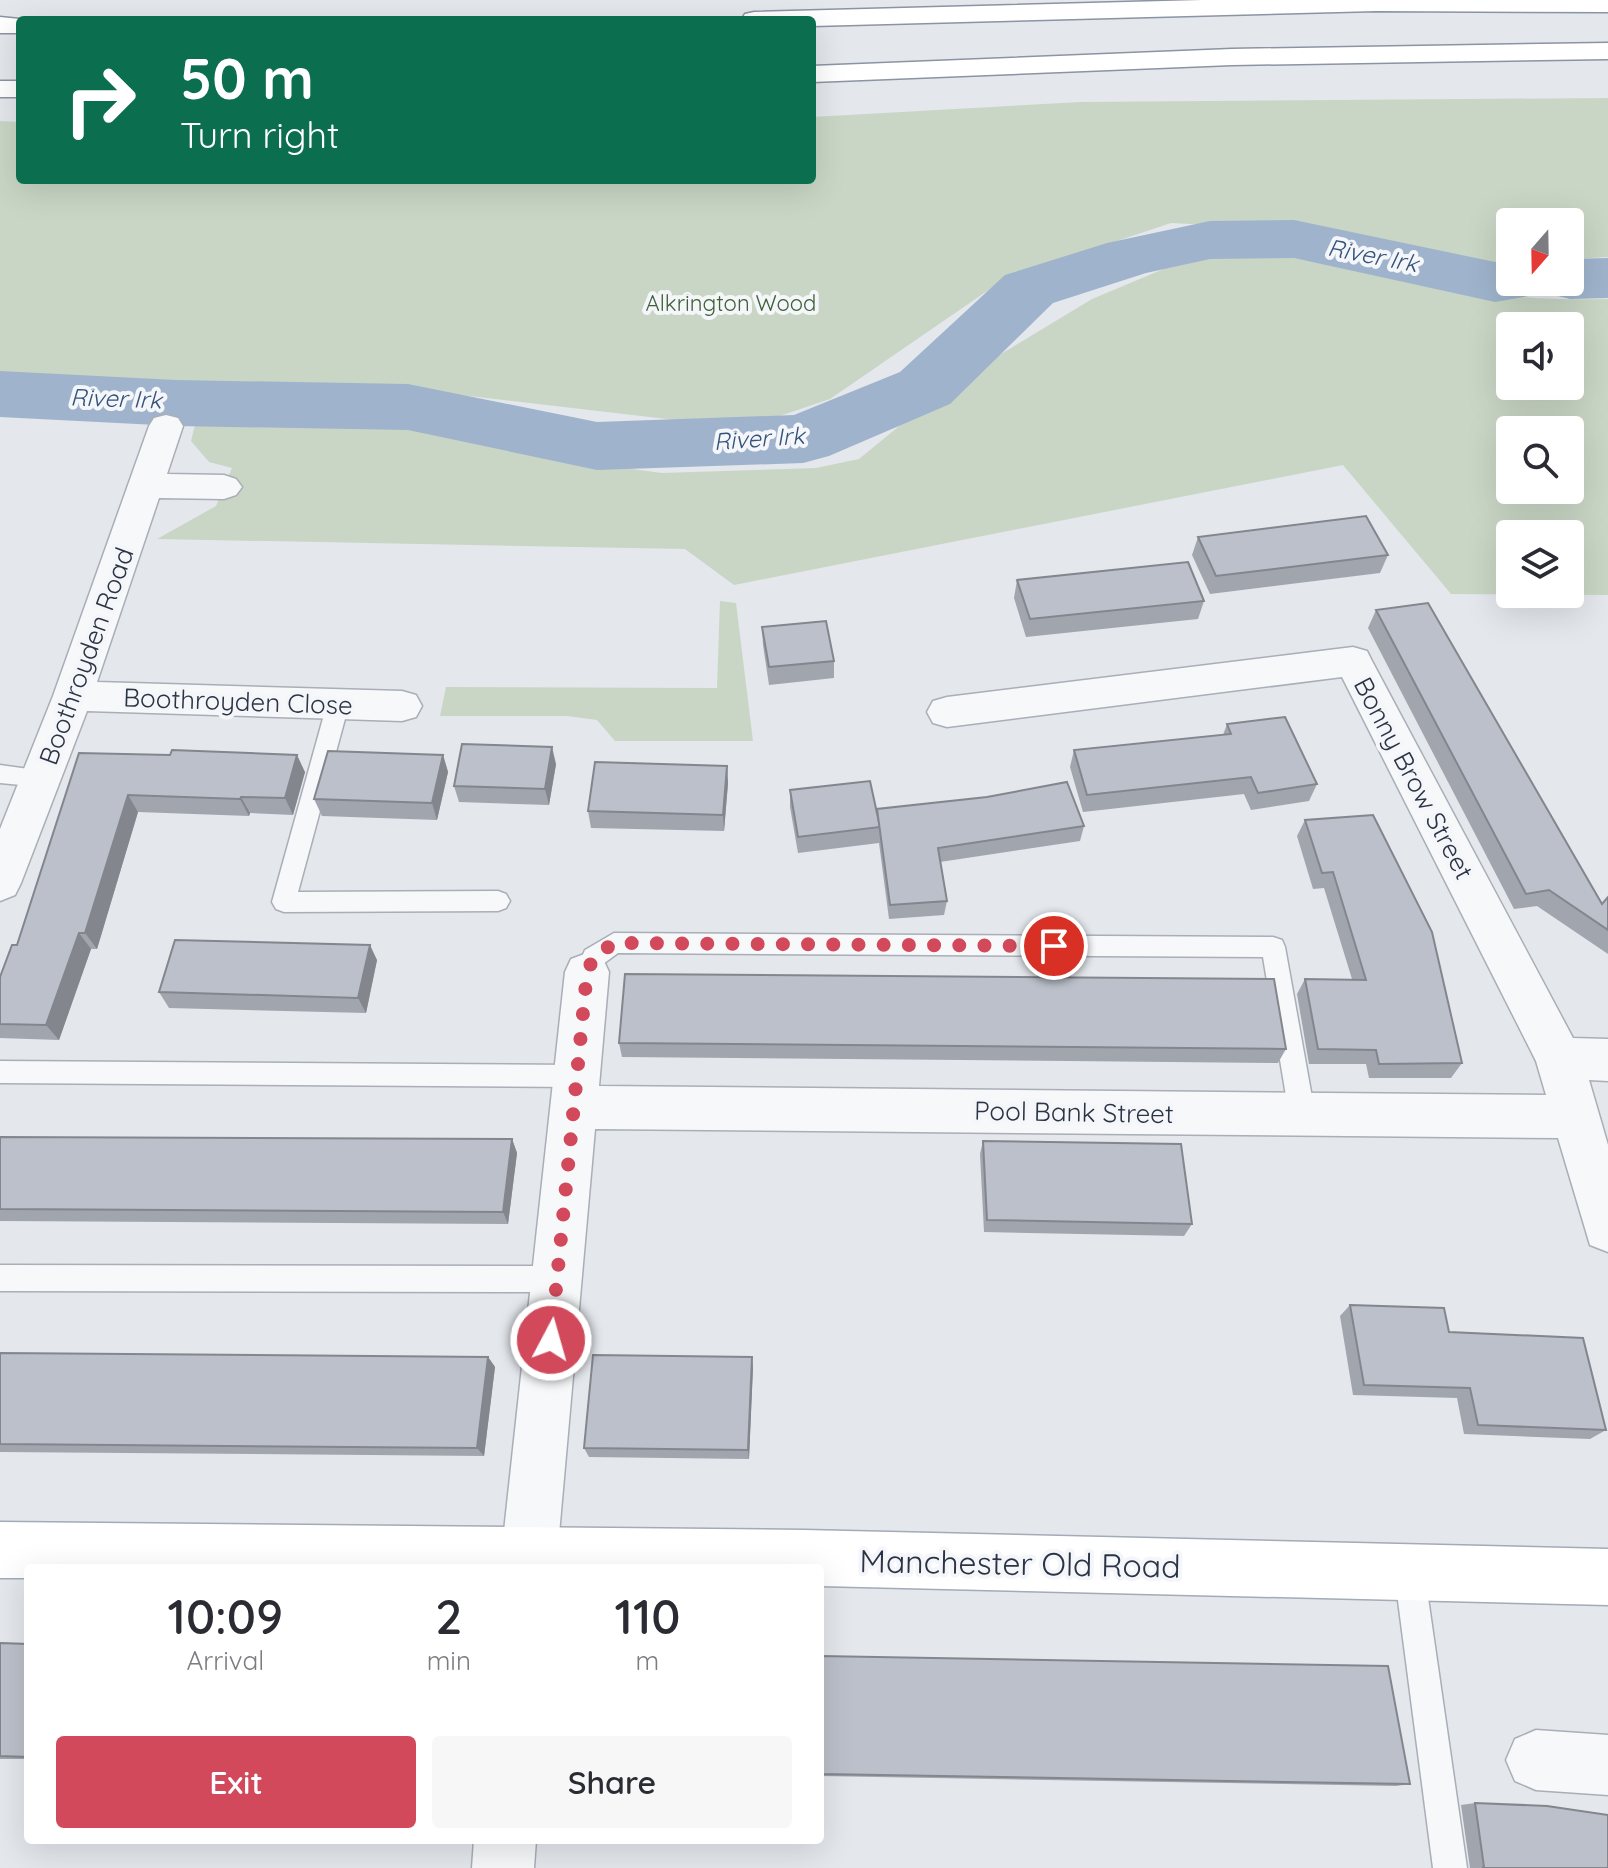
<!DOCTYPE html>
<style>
body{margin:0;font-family:Quicksand,sans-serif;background:#f7f7f7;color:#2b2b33;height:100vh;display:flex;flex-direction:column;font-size:30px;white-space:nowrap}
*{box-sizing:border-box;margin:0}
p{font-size:26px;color:#7c7c81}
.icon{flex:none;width:44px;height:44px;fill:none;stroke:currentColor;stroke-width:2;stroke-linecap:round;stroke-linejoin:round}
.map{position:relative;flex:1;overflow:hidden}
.details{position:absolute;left:24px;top:1564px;width:800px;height:280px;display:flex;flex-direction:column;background:#fff;border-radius:8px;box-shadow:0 8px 32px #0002}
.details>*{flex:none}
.hud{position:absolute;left:16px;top:16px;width:800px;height:168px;border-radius:8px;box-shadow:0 8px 32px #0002;background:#0b6e4f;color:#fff;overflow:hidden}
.needle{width:52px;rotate:200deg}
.tools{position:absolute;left:1496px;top:208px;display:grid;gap:16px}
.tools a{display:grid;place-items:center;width:88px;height:88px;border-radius:8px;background:#fff;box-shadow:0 8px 32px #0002;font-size:40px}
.pin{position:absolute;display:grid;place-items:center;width:68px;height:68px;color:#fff;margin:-34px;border:4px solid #fff;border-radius:50%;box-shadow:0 2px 8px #0007}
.me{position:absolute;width:88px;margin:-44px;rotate:6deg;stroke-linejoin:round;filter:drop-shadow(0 0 6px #0008)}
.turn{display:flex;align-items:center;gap:28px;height:168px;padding:0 32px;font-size:36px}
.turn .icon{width:104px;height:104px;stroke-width:2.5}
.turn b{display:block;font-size:56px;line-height:68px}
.eta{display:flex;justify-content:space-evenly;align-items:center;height:136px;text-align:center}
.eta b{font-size:48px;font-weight:600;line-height:56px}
.action{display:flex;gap:16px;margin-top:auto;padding:16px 32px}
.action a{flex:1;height:92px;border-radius:8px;background:#d1495b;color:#fff;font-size:32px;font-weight:600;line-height:92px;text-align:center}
.action a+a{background:#f7f7f7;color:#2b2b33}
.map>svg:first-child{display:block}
</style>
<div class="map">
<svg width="1608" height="1868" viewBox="0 0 1608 1868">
<rect width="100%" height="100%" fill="#e4e7ec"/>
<g fill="#c9d6c5" fill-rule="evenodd">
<path d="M1608,98V257L1570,259V222H1510V262L1492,263L1314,230L1171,223L1006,278L830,399L744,428L374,385L176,384L0,378V121L20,122V180H812V117L1081,102Z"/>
<path d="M1255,248C1332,254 1403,279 1479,292C1522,299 1564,300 1608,299V595L1451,594L1343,465L734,585L685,549L157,539L216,506L232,468L209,462L191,441L196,421L347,419L502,441L594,464L662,473L816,468L859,459L948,386L1092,299L1202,253ZM1510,326H1570V386H1510ZM1510,430H1570V490H1510ZM1510,534H1570V594H1510Z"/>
<path d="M720,601L736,603L753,741H615L597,720L567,716H440L446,687L717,688Z"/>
</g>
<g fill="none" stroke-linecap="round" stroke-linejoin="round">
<path fill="#9fb4cc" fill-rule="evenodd" d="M1294,220L1495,262L1510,261V282H1570V259L1608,258V298L1570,299L1546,293L1541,285L1534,295L1495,302L1294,258L1210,259L1146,273L1053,303L950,404L829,456L803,463L597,470L408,430L176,426L0,417V371L176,380L408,384L597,422L794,415L900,372L1005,275L1107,243L1210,221Z"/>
<defs>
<g id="service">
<path d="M338,696L346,698L349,704L298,892L498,891L506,894L510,901L506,908L498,911L284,912L276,909L272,902L327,704L330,698Z"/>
<path d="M0,765L50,772L53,778L50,784L42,787L0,783Z"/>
<path d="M614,933L1273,937L1282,940L1285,947L1315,1114L1311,1122L1302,1126L1293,1122L1289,1114L1263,957L618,953L603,964L596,979L587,982L578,979L575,972L585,950Z"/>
<path d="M0,1061L577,1065L586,1068L590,1076L586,1084L577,1087L0,1083Z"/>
<path d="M0,1265L557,1266L567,1270L571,1279L567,1288L557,1292L0,1291Z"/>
<path d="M1409,1555L1420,1559L1424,1570L1467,1868H1433L1394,1570L1398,1559Z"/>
</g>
<g id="minor">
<path d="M166,415L178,418L183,426L167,474L224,475L236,479L242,487L236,495L224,499L159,498L97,682L402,691L416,695L422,706L416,717L402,721L87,711L21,883L15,895L0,901V829L53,696L149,426L154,418Z"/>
<path d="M1353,647L1367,651L1372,661L1573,1038L1608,1039V1081L1589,1080L1608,1145V1252L1590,1245L1558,1138L595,1129L556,1568H500L565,972L571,959L587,953L603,959L609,972L599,1086L1546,1095L1536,1061L1342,677L947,727L933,723L927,712L933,701L947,697Z"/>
<path d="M1536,1730L1608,1735V1795L1536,1790L1515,1781L1506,1760L1515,1739Z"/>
<path d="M474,1840H536L534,1868H472Z"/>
</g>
<path id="primary" d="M0,1522L804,1530L1608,1549V1605L820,1586V1568H28V1578H0Z"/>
<g id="motorway">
<path d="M1202,0H1608V12L1376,11L812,26V20H741L745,14L754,12Z"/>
<path d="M0,17L30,20H20V33H0Z"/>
<path d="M1608,43V59L1232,65L812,82V66L1232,49Z"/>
<rect x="0" y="81" width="20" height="16"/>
</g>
</defs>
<use href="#service" stroke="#a9aeb7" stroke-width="3"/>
<use href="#minor" stroke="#a9aeb7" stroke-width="3"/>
<use href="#primary" stroke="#a3abb8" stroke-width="3"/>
<use href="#motorway" stroke="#8b94a3" stroke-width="3"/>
<use href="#service" fill="#f7f8fa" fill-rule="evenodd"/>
<use href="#minor" fill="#f7f8fa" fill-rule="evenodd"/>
<use href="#primary" fill="#fff" fill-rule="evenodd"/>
<use href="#motorway" fill="#fff" fill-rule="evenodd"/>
</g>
<g fill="#a1a5ae">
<path d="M1198,537L1388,555L1380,573L1210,594L1192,555Z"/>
<path d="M1017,580L1204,601L1198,619L1026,637L1014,598Z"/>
<path d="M1376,610L1602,904L1608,897V954L1537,906L1514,909L1368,628Z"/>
<path d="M762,627L834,661V678L769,685L763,645Z"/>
<path d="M1227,724L1317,784L1309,801L1251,810L1244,794L1083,812L1070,767L1074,750L1223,735Z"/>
<path d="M79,753L305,772L293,815L250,813L249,816L138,812L97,949H91L59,1040L0,1038V977L17,945Z"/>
<path d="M443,755L448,772L437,820L322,816L314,799Z"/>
<path d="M556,764L549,805L459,802L454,786Z"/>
<path d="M727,766L728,783L724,831L591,828L588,811Z"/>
<path d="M790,790L877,814V809L1084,826L1080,841L940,862L947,901L944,915L889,919L879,843L798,853L790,807Z"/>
<path d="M1305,820L1462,1063L1451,1078H1369L1366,1064H1309L1297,994L1305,979H1352L1324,888L1313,889L1297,836Z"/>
<path d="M377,960L366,1013L169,1008L159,992Z"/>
<path d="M619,1043L1286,1049L1278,1063L622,1057Z"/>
<path d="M0,1137L512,1139L517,1153L508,1224L0,1221Z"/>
<path d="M983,1141L1192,1224L1184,1236L984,1232L980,1154Z"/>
<path d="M1350,1305L1449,1332L1606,1430L1590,1439L1464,1434L1457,1398L1353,1395L1340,1316Z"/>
<path d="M0,1353L488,1357L495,1367L484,1456L0,1452Z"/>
<path d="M753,1367L749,1459L589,1457L584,1448Z"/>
<path d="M0,1643L28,1644V1759H0Z"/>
<path d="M820,1656L1410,1784L1396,1786L820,1776Z"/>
<path d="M1475,1803L1608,1868H1469H1470L1461,1805Z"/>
</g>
<g fill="#83868d">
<path d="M552,747L556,764L549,805L545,789Z"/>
<path d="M297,755L305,772L293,815L285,798Z"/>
<path d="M443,755L448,772L437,820L432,803Z"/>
<path d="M727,766L728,783L724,831L723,815Z"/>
<path d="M128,795L138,812L97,949L85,933Z"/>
<path d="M241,797L250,813L249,816L240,799Z"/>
<path d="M79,933L91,949L59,1040L46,1025Z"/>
<path d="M370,945L377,960L366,1013L358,998Z"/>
<path d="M512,1139L517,1153L508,1224L503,1212Z"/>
<path d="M488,1357L495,1367L484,1456L477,1448Z"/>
<path d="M752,1357L753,1367L749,1459L748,1450Z"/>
</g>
<g fill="#bbc0ca" stroke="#83868d" stroke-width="2">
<path d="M1366,516L1388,555L1216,576L1198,537Z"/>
<path d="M1188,562L1204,601L1030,619L1017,580Z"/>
<path d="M1428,603L1602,904L1608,897V930L1549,890L1526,894L1376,610Z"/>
<path d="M826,621L834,661L769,667L762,627Z"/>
<path d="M1285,717L1317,784L1258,793L1251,777L1087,795L1074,750L1231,734L1227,724Z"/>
<path d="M462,744L552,747L545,789L454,786Z"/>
<path d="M172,750L297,755L285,798L241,797L240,799L128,795L85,933H79L46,1025L0,1024V977L12,945H17L79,753L170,755Z"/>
<path d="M328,751L443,755L432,803L314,799Z"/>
<path d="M595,762L727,766L723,815L588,811Z"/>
<path d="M870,781L880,827L798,837L790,790Z"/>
<path d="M1067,782L1084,826L938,848L947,901L890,905L877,809L987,797Z"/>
<path d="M1373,815L1432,932L1462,1063L1379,1064L1376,1050L1318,1049L1305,979L1366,980L1333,872L1322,873L1305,820Z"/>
<path d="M175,940L370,945L358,998L159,992Z"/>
<path d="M625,974L1274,979L1286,1049L619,1043Z"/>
<path d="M0,1137L512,1139L503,1212L0,1209Z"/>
<path d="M983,1141L1181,1144L1192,1224L987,1220Z"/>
<path d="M1350,1305L1444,1308L1449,1332L1583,1338L1606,1430L1478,1425L1470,1388L1364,1385Z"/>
<path d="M0,1353L488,1357L477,1448L0,1444Z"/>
<path d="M593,1355L752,1357L748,1450L584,1448Z"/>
<path d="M0,1643L28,1644V1757L0,1756Z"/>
<path d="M820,1656L1388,1666L1410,1784L820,1774Z"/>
<path d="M1475,1803L1547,1806L1608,1815V1868H1482L1484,1867Z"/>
</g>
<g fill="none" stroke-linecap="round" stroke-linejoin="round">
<path stroke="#d1495b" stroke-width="14" stroke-dasharray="0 25.2" d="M551,1340L587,972L594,957L614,943L1054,946"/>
</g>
<g text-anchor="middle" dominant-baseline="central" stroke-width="8" stroke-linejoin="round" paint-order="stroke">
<g font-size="22" fill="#3f6138" stroke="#f4f6f9">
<text x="731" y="303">Alkrington Wood</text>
</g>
<g font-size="24" font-style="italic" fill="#34527a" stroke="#f4f6f9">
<text transform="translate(1373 255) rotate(11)">River Irk</text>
<text transform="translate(116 398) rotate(2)">River Irk</text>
<text transform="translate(759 438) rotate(-4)">River Irk</text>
</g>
<g font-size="26" fill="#2b3445" stroke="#f4f6f9">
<text transform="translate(86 656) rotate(-70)">Boothroyden Road</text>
<text transform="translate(238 701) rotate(2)">Boothroyden Close</text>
<text transform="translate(1414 778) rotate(62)">Bonny Brow Street</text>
<text transform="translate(1074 1112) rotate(1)">Pool Bank Street</text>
</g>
<g font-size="32" fill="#2b3445" stroke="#f4f6f9">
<text transform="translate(1020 1563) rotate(1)">Manchester Old Road</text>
</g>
</g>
</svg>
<div class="tools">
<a><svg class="needle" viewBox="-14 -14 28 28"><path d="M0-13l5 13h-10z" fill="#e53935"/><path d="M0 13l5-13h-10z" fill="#7c7c81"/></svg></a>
<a><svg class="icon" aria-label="sound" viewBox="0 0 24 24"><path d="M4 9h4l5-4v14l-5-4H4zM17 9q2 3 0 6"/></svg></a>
<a><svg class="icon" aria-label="search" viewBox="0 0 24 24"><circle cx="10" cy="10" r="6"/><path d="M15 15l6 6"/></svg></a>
<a><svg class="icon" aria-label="layers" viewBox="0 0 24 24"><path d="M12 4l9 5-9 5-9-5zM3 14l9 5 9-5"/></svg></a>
</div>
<div class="pin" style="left:1054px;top:946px;background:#d93025"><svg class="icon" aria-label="arrive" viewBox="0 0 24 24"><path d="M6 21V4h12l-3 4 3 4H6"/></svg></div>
<svg class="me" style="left:551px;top:1340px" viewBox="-20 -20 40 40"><circle r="17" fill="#d1495b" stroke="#fff" stroke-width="3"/><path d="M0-11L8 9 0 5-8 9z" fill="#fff"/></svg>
<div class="hud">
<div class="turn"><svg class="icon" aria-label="right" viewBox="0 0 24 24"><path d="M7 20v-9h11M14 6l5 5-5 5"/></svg><div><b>50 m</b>Turn right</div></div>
</div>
<section class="details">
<div class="eta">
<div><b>10:09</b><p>Arrival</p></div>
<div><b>2</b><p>min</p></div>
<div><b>110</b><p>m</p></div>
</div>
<div class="action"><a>Exit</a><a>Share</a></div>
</section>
</div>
